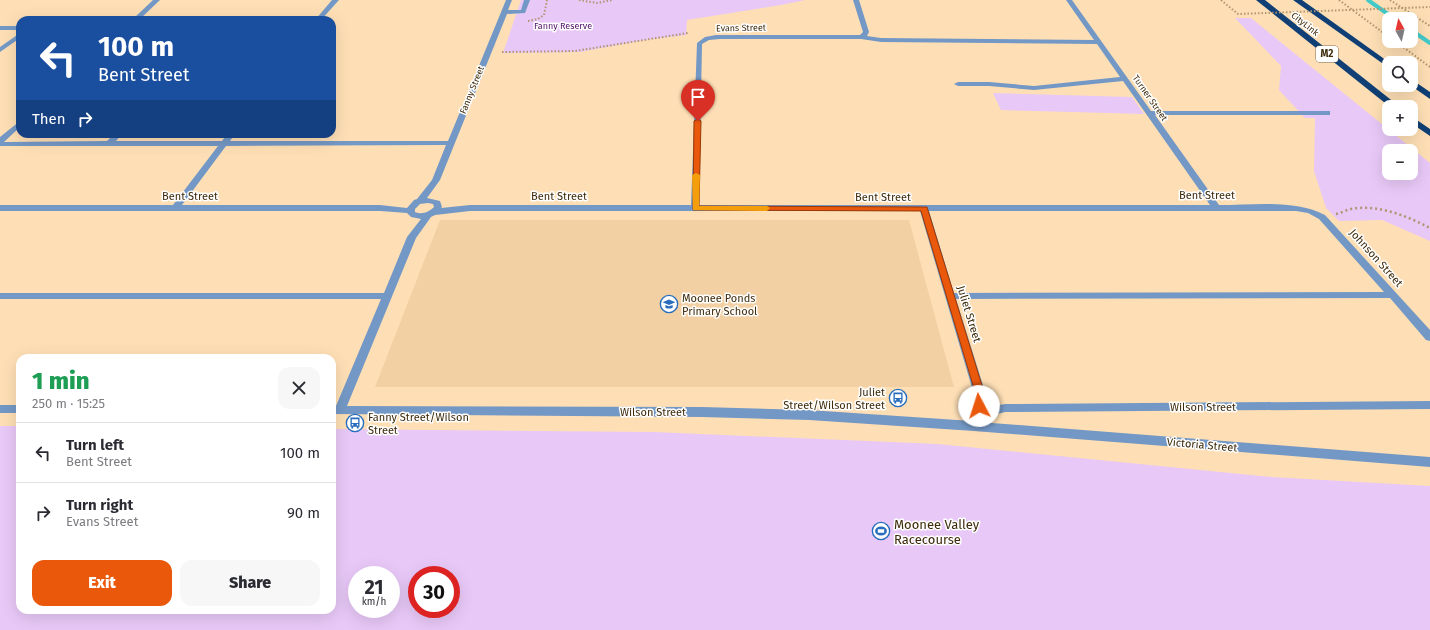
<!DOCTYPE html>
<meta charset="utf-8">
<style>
body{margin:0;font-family:"Fira Sans",sans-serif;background:#f7f7f7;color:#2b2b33;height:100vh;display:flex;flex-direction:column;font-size:15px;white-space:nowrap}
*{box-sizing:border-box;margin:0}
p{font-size:13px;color:#7c7c81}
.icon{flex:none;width:22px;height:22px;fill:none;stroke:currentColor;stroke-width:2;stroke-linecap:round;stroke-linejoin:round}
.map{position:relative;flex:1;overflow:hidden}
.side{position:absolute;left:16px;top:354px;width:320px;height:260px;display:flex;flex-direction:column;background:#fff;border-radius:12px;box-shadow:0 4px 16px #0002}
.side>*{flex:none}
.hud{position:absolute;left:16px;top:16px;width:320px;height:122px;border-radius:12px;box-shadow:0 4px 16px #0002;background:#1a4fa0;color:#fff;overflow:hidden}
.needle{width:26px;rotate:352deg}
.tools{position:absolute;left:1382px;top:12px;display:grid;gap:8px}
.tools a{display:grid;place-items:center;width:36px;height:36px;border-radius:8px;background:#fff;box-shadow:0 4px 16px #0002;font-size:20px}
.speed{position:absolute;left:348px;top:566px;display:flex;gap:8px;font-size:20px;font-weight:700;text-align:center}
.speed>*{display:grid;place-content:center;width:52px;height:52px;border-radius:50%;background:#fff;box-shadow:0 4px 16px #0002;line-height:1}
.speed small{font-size:10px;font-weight:400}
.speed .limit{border:6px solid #d22;background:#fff;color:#111}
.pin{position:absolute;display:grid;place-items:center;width:34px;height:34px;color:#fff;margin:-41px -17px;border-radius:50% 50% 50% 0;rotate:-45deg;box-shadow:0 0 4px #0007}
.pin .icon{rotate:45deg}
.me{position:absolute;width:44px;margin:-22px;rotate:355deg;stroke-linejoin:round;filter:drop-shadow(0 0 3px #0008)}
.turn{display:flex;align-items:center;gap:14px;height:84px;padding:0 16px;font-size:18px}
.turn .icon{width:52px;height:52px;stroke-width:2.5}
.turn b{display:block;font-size:28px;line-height:34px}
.then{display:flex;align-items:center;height:38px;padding:0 16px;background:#0003;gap:8px;font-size:15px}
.round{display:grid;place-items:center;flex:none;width:42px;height:42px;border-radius:12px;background:#f7f7f7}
.summary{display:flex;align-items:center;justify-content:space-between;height:68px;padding:0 16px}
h1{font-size:24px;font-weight:800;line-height:30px;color:#1e9e55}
.action{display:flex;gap:8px;margin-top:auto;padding:8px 16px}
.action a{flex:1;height:46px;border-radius:12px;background:#ea580c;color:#fff;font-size:16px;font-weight:800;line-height:46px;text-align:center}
.action a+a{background:#f7f7f7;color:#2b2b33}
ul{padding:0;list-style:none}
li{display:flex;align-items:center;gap:12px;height:60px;padding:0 16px;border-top:1px solid #e1e1e2}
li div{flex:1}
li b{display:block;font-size:15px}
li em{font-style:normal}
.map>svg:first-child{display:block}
</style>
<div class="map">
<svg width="1430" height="630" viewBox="0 0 1430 630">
<rect width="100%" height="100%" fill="#fedfb5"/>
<path fill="#f2d0a3" d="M440,220H909L954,387H375Z"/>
<g fill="#e8c8f7" fill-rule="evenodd">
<path d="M521,0H805L781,5L687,20L686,35L645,40L580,52L503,53Z"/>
<path d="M1235,18H1251L1430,163V241L1382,220L1339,221L1326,208L1314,171L1315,118H1305L1279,90L1281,66ZM1389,151H1411V173H1389Z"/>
<path d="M993,93L1132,97L1144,114L1001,110Z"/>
<path d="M0,426H20V610H332V429L654,432L937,444L1271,477L1430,486V630H0ZM357,575H391V609H357ZM417,575H451V609H417Z"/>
</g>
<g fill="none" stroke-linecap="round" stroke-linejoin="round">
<g stroke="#42cac9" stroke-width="4">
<path d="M1368,0L1395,19"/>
<path d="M1411,30L1430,43"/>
</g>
<g stroke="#b09570" stroke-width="2" stroke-dasharray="1.5 2" stroke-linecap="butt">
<path d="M579,0L597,3L612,0"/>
<path d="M1339,0L1389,37"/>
<path d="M1390,0L1430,26"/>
<path d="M528,21L538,19L544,15L547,0"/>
<path d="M1395,41L1430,67"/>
<path d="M502,52L575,51L688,33"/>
</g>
<path stroke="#b09570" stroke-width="2.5" stroke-dasharray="2 3" stroke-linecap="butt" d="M1336,214C1341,213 1346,210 1351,209C1378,204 1407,216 1430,228"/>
<g fill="#7498c5" fill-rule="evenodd">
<path d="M153,0H160L139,20H132Z"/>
<path d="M332,0H339L321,20H315Z"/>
<path d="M506,0H512L508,10H521L524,0H530L525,13L507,14L440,180L427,198L440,201L442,207L441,208L470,205H691L697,43L705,37L716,35H860L863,32L853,0H859L869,32L867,36L881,38L1094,40L1066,0H1072L1151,111H1330V115H1155L1219,205C1252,205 1296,199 1325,215L1430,330V341L1426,340L1390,298L956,299L987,398L984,408L1005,404L1430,401V409L1005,412L982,418L979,422L1430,457V467L974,431L809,420L702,417L332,414V406H336L381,299H0V293H384L407,237L421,219L411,217L407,213L380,211H0V205H173L218,146H0V137L20,121V127L4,142L107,141L114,134H122L116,141H222L227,134H235L230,141H448ZM720,39H861L881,42L1097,44L1120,77L1034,86L989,82H958L954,84L958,86H989L1034,90L1123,81L1210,205H699L702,44L709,40ZM446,145L432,180L417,199L414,200L407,208L380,205H182L226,146ZM428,203L433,204L434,207C429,212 422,215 415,212V209L420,204ZM470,211H920L975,398L970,418L972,421L809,410L702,407L347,406L416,238L431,217L435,215ZM929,211H1296L1308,213L1319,219L1384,292L954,293Z"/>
<rect x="0" y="26" width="20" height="4"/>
<path d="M20,33V38L0,52V47Z"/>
<rect x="0" y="405" width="20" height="8"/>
</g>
<g fill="#103f75" fill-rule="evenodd">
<path d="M1256,0H1265L1400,107H1390Z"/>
<path d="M1293,0H1302L1390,63L1389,68Z"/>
<path d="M1411,79L1430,92V99L1410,85H1411Z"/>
<path d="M1411,116L1430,129V136L1411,123Z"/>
</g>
<path stroke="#b09570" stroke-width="2" stroke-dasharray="1.5 2" stroke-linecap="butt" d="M1221,0L1238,14L1430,7"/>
</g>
<path fill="#ea580c" stroke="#983908" d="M698,119L701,121L699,206L927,207L984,392L986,398L983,408H976C973,404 976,398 975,392L921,211L693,210L694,121Z"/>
<path fill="#f59e0b" d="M696,173L700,175L699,206H767L770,208L767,211L693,210L692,175Z"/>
<defs>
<symbol id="school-ring" viewBox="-11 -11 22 22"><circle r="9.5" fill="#fff" stroke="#286dbe" stroke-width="1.5"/><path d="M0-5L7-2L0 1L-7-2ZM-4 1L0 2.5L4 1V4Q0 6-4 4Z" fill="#286dbe"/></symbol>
<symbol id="bus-ring" viewBox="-11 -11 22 22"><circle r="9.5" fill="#fff" stroke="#286dbe" stroke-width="1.5"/><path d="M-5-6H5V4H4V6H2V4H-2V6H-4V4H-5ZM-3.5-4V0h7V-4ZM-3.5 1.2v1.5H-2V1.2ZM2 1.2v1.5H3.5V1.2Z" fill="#286dbe"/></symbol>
<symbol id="stadium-ring" viewBox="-11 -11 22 22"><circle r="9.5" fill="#fff" stroke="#286dbe" stroke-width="1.5"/><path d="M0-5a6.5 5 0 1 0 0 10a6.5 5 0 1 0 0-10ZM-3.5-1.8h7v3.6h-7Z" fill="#286dbe"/></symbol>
</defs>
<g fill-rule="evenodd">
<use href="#school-ring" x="659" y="294" width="20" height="20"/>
<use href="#bus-ring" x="888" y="388" width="20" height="20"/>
<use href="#bus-ring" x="345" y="413" width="20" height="20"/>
<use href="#stadium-ring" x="871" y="521" width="20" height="20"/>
</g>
<g text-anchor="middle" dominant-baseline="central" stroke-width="3" stroke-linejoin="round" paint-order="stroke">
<g font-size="9" fill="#3f2b0c" stroke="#fff">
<text transform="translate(1305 24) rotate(38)">CityLink</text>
<text transform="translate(741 28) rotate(-1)">Evans Street</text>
<text transform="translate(472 90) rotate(-68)">Fanny Street</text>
<text transform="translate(1150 98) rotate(55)">Turner Street</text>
</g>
<g font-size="9" fill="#501067" stroke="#fff">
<text x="563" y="26">Fanny Reserve</text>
</g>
<rect fill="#fff" stroke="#796b55" stroke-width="1" x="1316" y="46" width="22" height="16" rx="3"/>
<g font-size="10" font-weight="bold" fill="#3f2b0c">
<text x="1327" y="54">M2</text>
</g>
<g font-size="11" fill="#3f2b0c" stroke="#fff">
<text x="1207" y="195">Bent Street</text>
<text x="190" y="196">Bent Street</text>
<text x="559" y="196">Bent Street</text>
<text x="883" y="197">Bent Street</text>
<text transform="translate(1376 258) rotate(48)">Johnson Street</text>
<text transform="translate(969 314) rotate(73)">Juliet Street</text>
<text x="1203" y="407">Wilson Street</text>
<text x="653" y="412">Wilson Street</text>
<text transform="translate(1202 445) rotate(5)">Victoria Street</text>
</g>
<g font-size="11" fill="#3f2b0c" stroke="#fff" text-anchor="start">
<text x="682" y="298">Moonee Ponds<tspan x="682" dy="13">Primary School</tspan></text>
<text x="885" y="392" text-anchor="end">Juliet<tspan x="885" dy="13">Street/Wilson Street</tspan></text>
<text x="368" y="417">Fanny Street/Wilson<tspan x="368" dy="13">Street</tspan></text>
</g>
<g font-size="13" fill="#3f2b0c" stroke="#fff" text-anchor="start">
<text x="894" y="524">Moonee Valley<tspan x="894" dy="15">Racecourse</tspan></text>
</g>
</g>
</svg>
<div class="tools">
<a><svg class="needle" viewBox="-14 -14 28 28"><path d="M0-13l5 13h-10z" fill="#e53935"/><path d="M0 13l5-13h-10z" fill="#7c7c81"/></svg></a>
<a><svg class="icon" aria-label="search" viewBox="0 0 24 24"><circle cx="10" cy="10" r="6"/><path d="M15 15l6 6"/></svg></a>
<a>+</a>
<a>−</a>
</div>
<div class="speed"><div>21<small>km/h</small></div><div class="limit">30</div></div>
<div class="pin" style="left:698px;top:121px;background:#d93025"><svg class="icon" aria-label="arrive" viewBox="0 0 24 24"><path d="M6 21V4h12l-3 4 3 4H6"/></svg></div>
<svg class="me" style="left:979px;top:406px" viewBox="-20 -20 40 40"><circle r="19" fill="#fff"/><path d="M0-13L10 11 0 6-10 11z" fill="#ea580c"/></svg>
<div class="hud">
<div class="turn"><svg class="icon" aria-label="left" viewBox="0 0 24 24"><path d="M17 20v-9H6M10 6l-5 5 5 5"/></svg><div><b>100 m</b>Bent Street</div></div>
<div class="then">Then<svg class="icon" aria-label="right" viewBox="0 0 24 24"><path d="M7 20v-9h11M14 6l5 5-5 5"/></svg></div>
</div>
<section class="side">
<div class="summary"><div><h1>1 min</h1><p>250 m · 15:25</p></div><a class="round"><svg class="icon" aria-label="close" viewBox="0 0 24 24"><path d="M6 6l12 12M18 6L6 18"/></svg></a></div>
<ul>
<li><svg class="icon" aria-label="left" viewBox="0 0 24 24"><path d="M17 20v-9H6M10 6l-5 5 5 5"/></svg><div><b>Turn left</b><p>Bent Street</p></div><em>100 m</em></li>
<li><svg class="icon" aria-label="right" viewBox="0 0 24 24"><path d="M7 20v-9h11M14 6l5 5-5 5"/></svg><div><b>Turn right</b><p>Evans Street</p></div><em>90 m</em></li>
</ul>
<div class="action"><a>Exit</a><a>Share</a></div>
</section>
</div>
